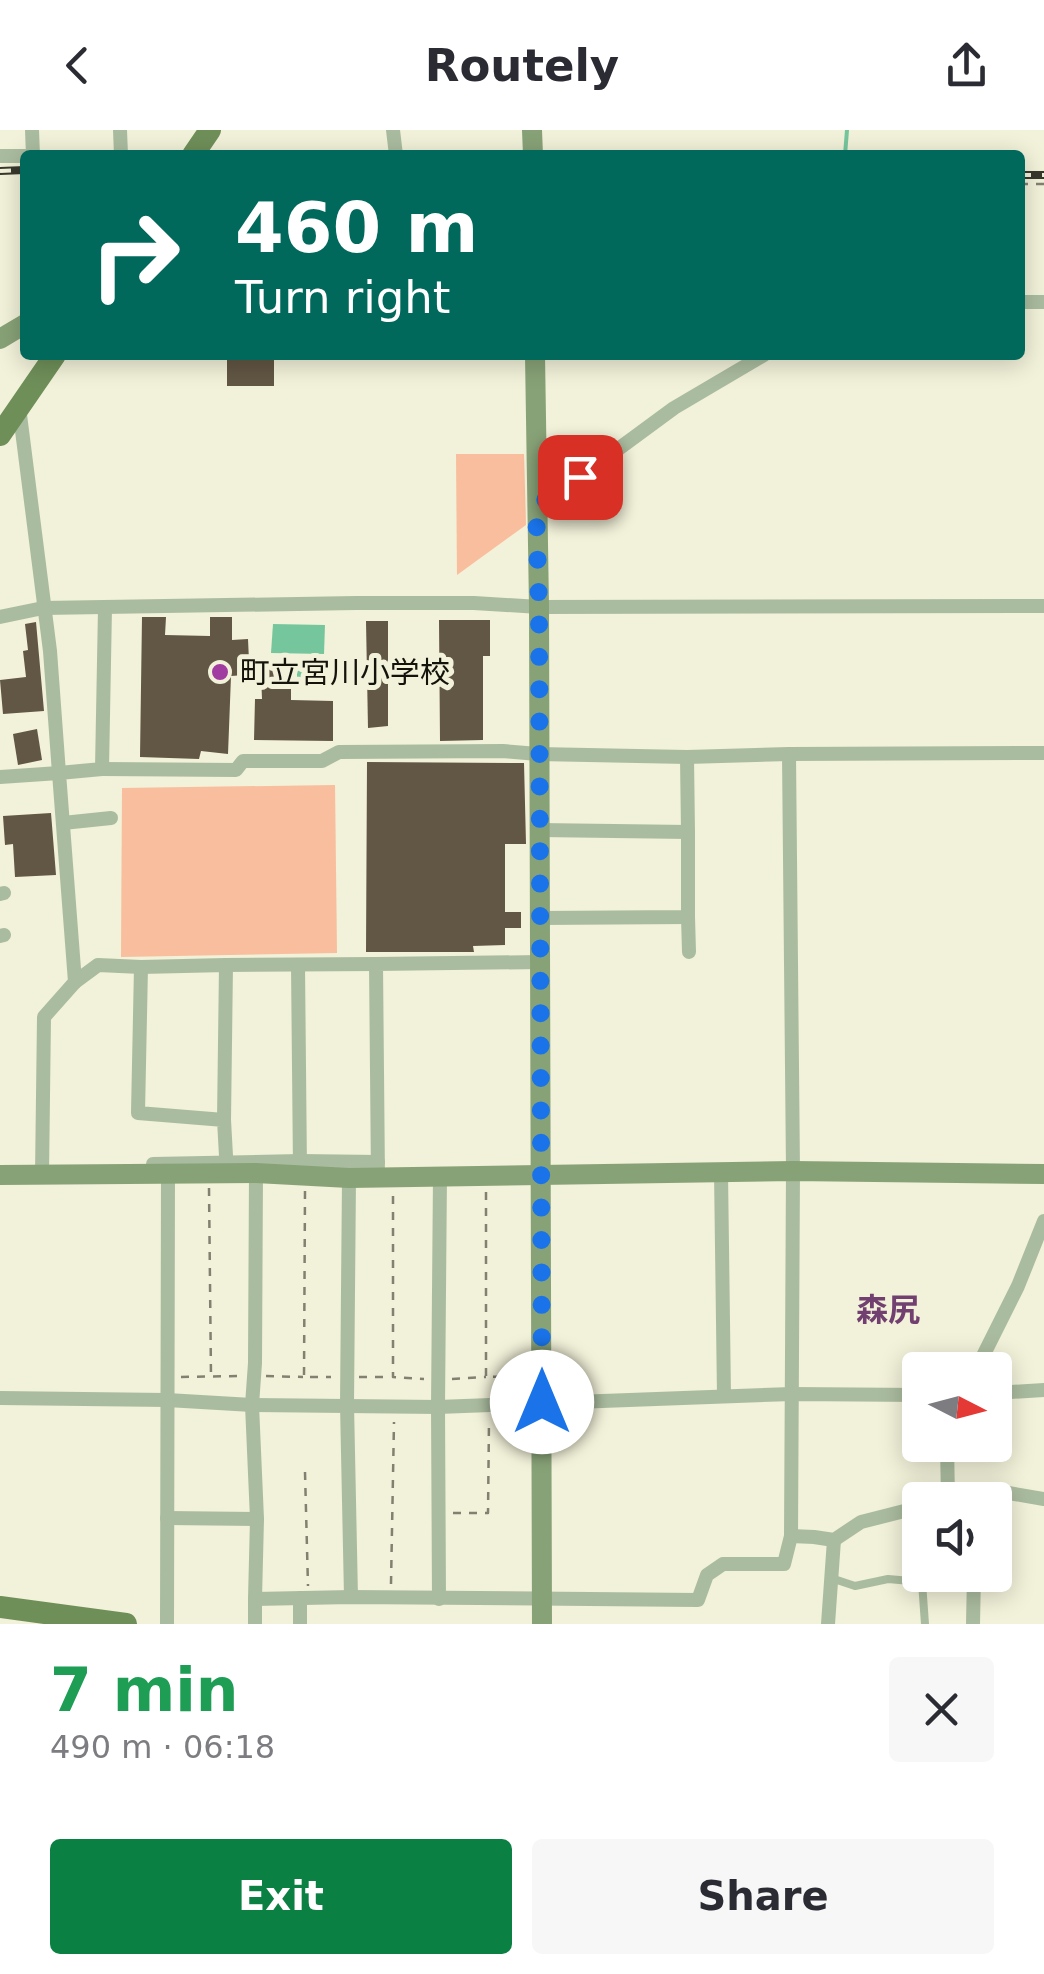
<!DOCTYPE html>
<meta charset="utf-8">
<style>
body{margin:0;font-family:"DejaVu Sans","Noto Sans JP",sans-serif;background:#f7f7f7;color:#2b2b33;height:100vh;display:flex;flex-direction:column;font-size:38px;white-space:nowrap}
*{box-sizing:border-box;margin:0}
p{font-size:32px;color:#7c7c81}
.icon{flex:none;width:55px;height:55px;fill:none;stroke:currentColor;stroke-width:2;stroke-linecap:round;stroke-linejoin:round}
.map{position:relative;height:1494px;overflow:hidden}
.details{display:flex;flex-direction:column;background:#fff;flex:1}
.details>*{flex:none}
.guide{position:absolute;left:20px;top:20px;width:1005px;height:210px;border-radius:10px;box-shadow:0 5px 25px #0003;background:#00695c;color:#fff;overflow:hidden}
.needle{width:65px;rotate:96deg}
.buttons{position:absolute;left:902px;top:1222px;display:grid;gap:20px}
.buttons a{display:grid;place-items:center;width:110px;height:110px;border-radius:10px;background:#fff;box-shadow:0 5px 25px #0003;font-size:50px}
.pin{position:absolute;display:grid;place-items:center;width:85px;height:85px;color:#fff;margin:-42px;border-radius:20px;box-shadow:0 5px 15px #0006}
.me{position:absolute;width:110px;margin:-55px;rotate:0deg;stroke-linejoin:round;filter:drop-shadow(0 0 8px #0008)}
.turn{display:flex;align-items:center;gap:35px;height:210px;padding:0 50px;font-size:45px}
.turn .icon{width:130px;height:130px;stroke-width:2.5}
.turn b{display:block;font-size:70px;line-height:85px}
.round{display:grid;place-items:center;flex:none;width:105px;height:105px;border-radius:10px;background:#f7f7f7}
.summary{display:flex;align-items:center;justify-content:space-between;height:170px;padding:0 50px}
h1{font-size:60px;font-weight:600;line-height:75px;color:#1e9e55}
.button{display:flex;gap:20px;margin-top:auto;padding:20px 50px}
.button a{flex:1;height:115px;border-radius:10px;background:#0b8043;color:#fff;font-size:40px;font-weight:600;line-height:115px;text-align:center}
.button a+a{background:#f7f7f7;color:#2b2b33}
header{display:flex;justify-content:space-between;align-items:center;height:130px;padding:0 50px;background:#fff;font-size:45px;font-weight:600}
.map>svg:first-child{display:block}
</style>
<header><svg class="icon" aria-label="back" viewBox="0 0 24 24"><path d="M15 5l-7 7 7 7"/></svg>Routely<svg class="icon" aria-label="share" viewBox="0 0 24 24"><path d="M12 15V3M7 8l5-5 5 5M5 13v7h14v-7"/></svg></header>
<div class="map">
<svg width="1044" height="1494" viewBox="0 0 1044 1494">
<rect width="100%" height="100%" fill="#f2f1d9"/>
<g fill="#f8be9d">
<path d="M456,324H524L526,395L457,445Z"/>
<path d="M335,655L337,823L121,827L122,658Z"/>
</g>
<g fill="#76c69d">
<path d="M273,494L325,495L324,524L271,523Z"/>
<path d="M297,533L324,534L323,548H297Z"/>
</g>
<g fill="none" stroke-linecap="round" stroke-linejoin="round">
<path stroke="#76c69d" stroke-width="4" d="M845,25L847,0"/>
</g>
<g fill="#625644">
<rect x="227" y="225" width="47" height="31"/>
<path d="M142,487H166L165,505L210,506V487H232V510L248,509L249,531H275L276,544L291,545V570L333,571V611L254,610L255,569H262L261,544L231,546L228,624L201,621L199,629L140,627Z"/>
<path d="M439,490H490V526H483V610L440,611Z"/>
<path d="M366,491H388V596L368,598Z"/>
<path d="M36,492L44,581L3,584L0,550L26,547L23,521L28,520L25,494Z"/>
<path d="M37,599L42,630L18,635L13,604Z"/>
<path d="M367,632L524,633L526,714H505V782H521V798H505V815L473,816L474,822H366Z"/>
<path d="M51,683L56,745L15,747L13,714L5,715L3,686Z"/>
</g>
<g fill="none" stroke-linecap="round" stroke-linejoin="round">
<g stroke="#828171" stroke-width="2.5" stroke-dasharray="8 8" stroke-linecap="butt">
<path d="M1020,54H1044"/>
<path d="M209,1058L211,1247"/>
<path d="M305,1061L304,1247H331"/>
<path d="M486,1062V1247L527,1246"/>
<path d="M393,1066V1247L424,1249"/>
<path d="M266,1246L303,1247"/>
<path d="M181,1247L238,1246"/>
<path d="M359,1247H391"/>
<path d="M452,1249L486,1247"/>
<path d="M305,1342L308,1456"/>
<path d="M453,1383H488L489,1291"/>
<path d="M391,1454L394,1292"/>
</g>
<g stroke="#aabc9f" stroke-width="8">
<path d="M916,1378L920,1429"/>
<path d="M831,1448L855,1456L888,1449L922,1452L921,1445"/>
<path d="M922,1452L925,1494"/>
</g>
<g stroke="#aabc9f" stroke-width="14">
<path d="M32,0L33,25"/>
<path d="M120,0L121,25"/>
<path d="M393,0L396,25"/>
<path d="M0,26H25"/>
<path d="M1020,172H1044"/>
<path d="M536,376L549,370L674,278L764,225"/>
<path d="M0,487L43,478L356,473H474L539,477L1044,476"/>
<path d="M102,639L236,640L243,631H322L339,622L503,621L538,624L687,627L789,624L1044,623"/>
<path d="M0,647L59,643L50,521L19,277"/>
<path d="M63,693L111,688"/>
<path d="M539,700L688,702L687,627"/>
<path d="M0,764L4,763"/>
<path d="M688,787L689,822"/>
<path d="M539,788L688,787V702"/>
<path d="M0,806L4,805"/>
<path d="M226,835L376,834"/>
<path d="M298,835L300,1039"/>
<path d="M141,837L226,835L224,990"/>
<path d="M75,852L98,835L141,837L138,983L224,990L227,1044"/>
<path d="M721,1042L724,1266"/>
<path d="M256,1043L255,1233L252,1275L257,1389L255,1469L351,1467L698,1470L707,1445L723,1434H784L791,1406L793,1041L789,624"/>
<path d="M42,1045L44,887L75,852L59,643L102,639L105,478"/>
<path d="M153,1045V1034L300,1031L378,1032"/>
<path d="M349,1048L347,1274L351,1467"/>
<path d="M378,1048L376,834L540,832"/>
<path d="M976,1240L1018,1156L1044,1091"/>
<path d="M995,1263L1044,1260"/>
<path d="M0,1268L167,1270L252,1275L438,1277L792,1264L920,1265"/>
<path d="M944,1370L948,1369L947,1315"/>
<path d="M948,1370L991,1360L1044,1369"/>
<path d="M167,1388L257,1389"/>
<path d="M791,1406L814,1407L834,1410L861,1392L920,1377"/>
<path d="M300,1468V1494"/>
<path d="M255,1469V1494"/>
<path d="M439,1469L438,1277L440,1045"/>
<path d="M167,1494L168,1045"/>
<path d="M828,1494L834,1410"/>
<path d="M973,1494L974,1445"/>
</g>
<g stroke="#88a277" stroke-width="20">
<path d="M532,0L533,25"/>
<path d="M0,209L25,194"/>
<path d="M535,225L539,477L542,1494"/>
<path d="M0,1045L256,1043L349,1048L793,1041L1044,1044"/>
</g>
<g stroke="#6f8f59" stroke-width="22">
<path d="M193,25L210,0"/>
<path d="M0,305L55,225"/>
<path d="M0,1477L126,1494"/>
</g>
<defs>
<g id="rail">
<path d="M0,41L25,40"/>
<path d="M1020,45H1044"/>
</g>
</defs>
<use href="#rail" stroke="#39382d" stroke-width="8"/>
<use href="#rail" stroke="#f2f1d9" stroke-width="4" stroke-dasharray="11" stroke-linecap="butt"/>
</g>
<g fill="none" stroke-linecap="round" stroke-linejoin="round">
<path stroke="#1a73e8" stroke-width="18" stroke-dasharray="0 32.4" d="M542,1272L539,477L536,376L580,347"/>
</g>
<circle fill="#a13ca0" stroke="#f2f1d9" stroke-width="4" cx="220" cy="542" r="10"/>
<g text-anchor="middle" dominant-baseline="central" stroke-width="10" stroke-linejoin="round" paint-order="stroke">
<g font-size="30" fill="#14130b" stroke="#f2f1d9" text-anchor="start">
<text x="240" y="542">町立宮川小学校</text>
</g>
<g font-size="32" font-weight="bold" fill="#723f71" stroke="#f2f1d9">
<text x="888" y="1180">森尻</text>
</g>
</g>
</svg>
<div class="buttons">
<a><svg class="needle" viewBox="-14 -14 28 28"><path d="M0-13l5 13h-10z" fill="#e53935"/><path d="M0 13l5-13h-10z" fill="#7c7c81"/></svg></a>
<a><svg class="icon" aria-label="sound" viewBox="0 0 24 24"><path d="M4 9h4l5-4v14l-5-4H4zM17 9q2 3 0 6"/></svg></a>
</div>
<div class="pin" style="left:580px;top:347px;background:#d93025"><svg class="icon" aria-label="arrive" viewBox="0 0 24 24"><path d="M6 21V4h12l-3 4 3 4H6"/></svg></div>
<svg class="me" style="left:542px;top:1272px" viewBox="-20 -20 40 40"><circle r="19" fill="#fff"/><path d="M0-13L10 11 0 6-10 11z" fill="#1a73e8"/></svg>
<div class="guide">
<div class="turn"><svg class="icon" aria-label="right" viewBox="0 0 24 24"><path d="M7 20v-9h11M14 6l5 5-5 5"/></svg><div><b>460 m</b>Turn right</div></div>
</div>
</div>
<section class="details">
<div class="summary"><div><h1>7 min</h1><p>490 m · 06:18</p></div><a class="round"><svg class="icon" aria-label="close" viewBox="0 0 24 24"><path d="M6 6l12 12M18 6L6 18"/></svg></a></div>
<div class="button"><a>Exit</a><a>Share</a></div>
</section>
